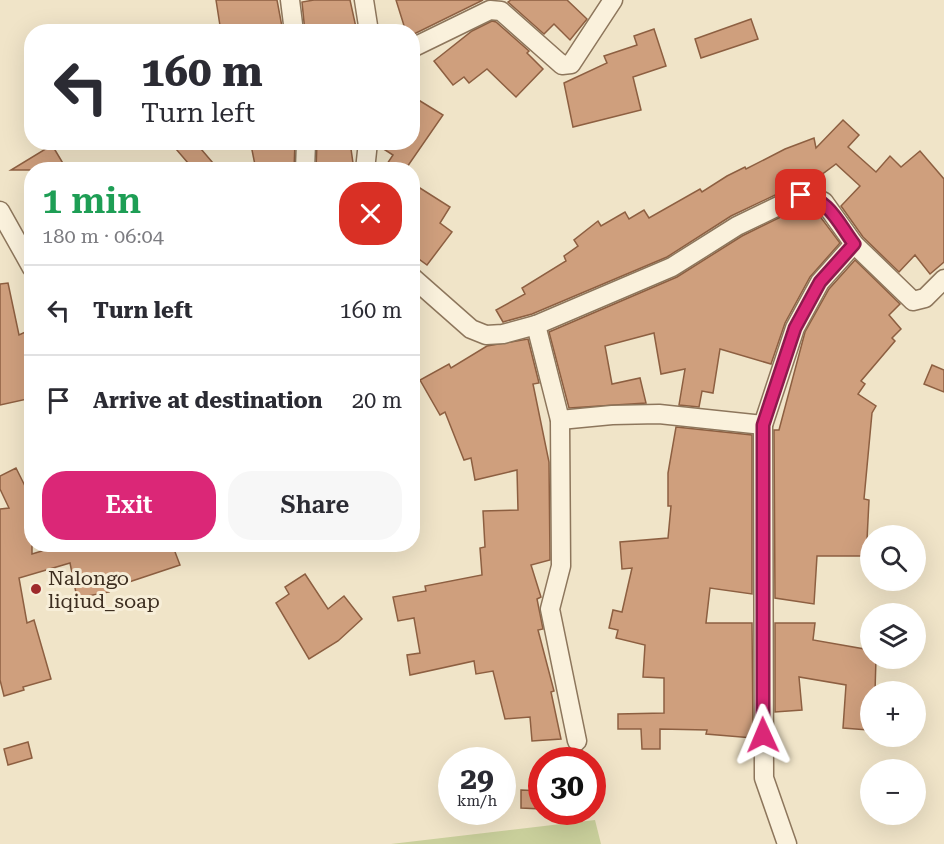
<!DOCTYPE html>
<meta charset="utf-8">
<style>
body{margin:0;font-family:"Roboto Serif",serif;background:#f7f7f7;color:#2b2b33;height:100vh;display:flex;flex-direction:column;font-size:22px;white-space:nowrap}
*{box-sizing:border-box;margin:0}
p{font-size:20px;color:#7c7c81}
.icon{flex:none;width:33px;height:33px;fill:none;stroke:currentColor;stroke-width:2;stroke-linecap:round;stroke-linejoin:round}
.map{position:relative;flex:1;overflow:hidden}
.details{position:absolute;left:24px;top:162px;width:396px;height:390px;display:flex;flex-direction:column;background:#fff;border-radius:24px;box-shadow:0 6px 24px #0002}
.details>*{flex:none}
.hud{position:absolute;left:24px;top:24px;width:396px;height:126px;border-radius:24px;box-shadow:0 6px 24px #0002;background:#fff;color:#2b2b33;overflow:hidden}
.tools{position:absolute;left:860px;top:525px;display:grid;gap:12px}
.tools a{display:grid;place-items:center;width:66px;height:66px;border-radius:50%;background:#fff;box-shadow:0 6px 24px #0002;font-size:30px}
.speed{position:absolute;left:438px;top:747px;display:flex;gap:12px;font-size:30px;font-weight:700;text-align:center}
.speed>*{display:grid;place-content:center;width:78px;height:78px;border-radius:50%;background:#fff;box-shadow:0 6px 24px #0002;line-height:1}
.speed small{font-size:15px;font-weight:400}
.speed .limit{border:9px solid #d22;background:#fff;color:#111}
.pin{position:absolute;display:grid;place-items:center;width:51px;height:51px;color:#fff;margin:-26px;border-radius:12px;box-shadow:0 3px 9px #0006}
.me{position:absolute;width:66px;margin:-33px;rotate:359deg;stroke-linejoin:round;filter:drop-shadow(0 0 4px #0008)}
.turn{display:flex;align-items:center;gap:21px;height:126px;padding:0 18px;font-size:27px}
.turn .icon{width:78px;height:78px;stroke-width:2.5}
.turn b{display:block;font-size:42px;line-height:51px}
.round{display:grid;place-items:center;flex:none;width:63px;height:63px;border-radius:24px;background:#f7f7f7}
.summary{display:flex;align-items:center;justify-content:space-between;height:102px;padding:0 18px}
h1{font-size:36px;font-weight:600;line-height:45px;color:#1e9e55}
.cta{display:flex;gap:12px;margin-top:auto;padding:12px 18px}
.cta a{flex:1;height:69px;border-radius:24px;background:#db2777;color:#fff;font-size:24px;font-weight:600;line-height:69px;text-align:center}
.cta a+a{background:#f7f7f7;color:#2b2b33}
ul{padding:0;list-style:none}
li{display:flex;align-items:center;gap:18px;height:90px;padding:0 18px;border-top:2px solid #e1e1e2}
li div{flex:1}
li b{display:block;font-size:22px}
li em{font-style:normal}
.map>svg:first-child{display:block}
</style>
<div class="map">
<svg width="944" height="844" viewBox="0 0 944 844">
<rect width="100%" height="100%" fill="#f0e4c8"/>
<path fill="#c9cf9b" d="M595,820L601,844H391Z"/>
<g fill="#cf9f7d" stroke="#8d5f41" stroke-width="1.5">
<path d="M216,0H277L283,32H221Z"/>
<path d="M314,0H350L357,32H305L302,2Z"/>
<path d="M396,0H483L412,35V32H406Z"/>
<path d="M511,0H567L587,19L570,40L554,24L544,34L508,2Z"/>
<path d="M751,19L758,39L701,58L695,39Z"/>
<path d="M492,21L496,22L529,51L527,53L543,69L516,97L487,69L469,83L464,77L453,85L434,61L472,31Z"/>
<path d="M654,29L666,66L633,77L641,110L573,127L564,83L607,63L604,56L637,45L634,36Z"/>
<path d="M412,96L443,115L405,170H383L393,155L379,146V142H412Z"/>
<path d="M843,120L859,135L848,147L876,172L890,156L901,167L920,151L944,179V262L930,274L915,255L899,272L863,237L841,206L860,186L836,164L809,184L796,185L731,216L667,257L532,314L503,322L496,310L525,294L522,288L566,261L564,256L578,246L574,240L598,221L601,226L625,212L629,219L644,210L649,218L700,189L702,192L727,176L745,167L746,169L785,149L814,138L816,148Z"/>
<path d="M170,142H195L219,170H194Z"/>
<path d="M262,142H295L294,170H256L251,145Z"/>
<path d="M317,142H350L354,170H316Z"/>
<path d="M52,145L67,170H11Z"/>
<path d="M412,183L450,207L440,223L452,232L427,265L412,254Z"/>
<path d="M803,206L816,211L840,243L810,277L785,323L771,364L720,349L713,393L702,391L699,407L679,405L685,369L661,374L654,333L605,346L612,384L640,378L646,403L569,408L549,332L677,277L742,236Z"/>
<path d="M855,260L900,304L889,315L901,329L892,338L895,341L861,381L865,384L858,394L876,406L872,413L864,499L869,500L867,540H870V556H817L814,604L775,598L774,430H779L805,332L829,289Z"/>
<path d="M8,283L19,335L32,329V398L0,405V284Z"/>
<path d="M528,339L539,383L533,384L549,462L550,560L531,565L541,597L537,599L543,629L538,630L554,691L551,692L561,739L532,741L530,717L505,719L493,671L476,674L474,661L410,675L407,655L420,653L414,618L398,621L393,597L426,591L425,586L482,575L480,548L485,547L483,511L518,510L517,470L475,480L471,458L464,460L445,412L440,415L420,380L449,364L451,368L487,346Z"/>
<path d="M932,365L944,370V392L924,384Z"/>
<path d="M676,427L752,435V594L710,588L706,623H752L753,738L706,734L707,730L660,729V749H642L641,729H618V714L664,713V678L643,677L645,645L616,638L618,630L609,628L613,610L622,612L632,568L622,569L620,542L668,538L671,506H668V473Z"/>
<path d="M16,468L32,500V554L65,544H172L180,565L108,589L109,592L77,598L70,563L19,578L27,623L34,620L51,679L23,687L24,690L4,696L0,680V509L9,508L0,489V476Z"/>
<path d="M305,574L328,609L344,596L362,619L338,641L309,659L276,603L289,594L285,587Z"/>
<path d="M775,623H815L813,640L870,650V658H876L875,692H870L868,730L843,728L846,685L799,677L802,710L775,712Z"/>
<path d="M28,742L32,758L8,765L4,749Z"/>
<path d="M521,790L542,791V809L521,808Z"/>
</g>
<g fill="none" stroke-linecap="round" stroke-linejoin="round">
<defs>
<g id="minor">
<path d="M290,0L294,32"/>
<path d="M364,0L369,32"/>
<path d="M412,48L490,10L501,11L562,65L571,64L613,0"/>
<path d="M305,170L306,142"/>
<path d="M365,170L368,142"/>
<path d="M0,211L32,268"/>
<path d="M412,277L471,329L486,335L503,334L536,325L672,267L737,226L801,195L812,196L824,202L854,244L913,301L925,298L944,279"/>
<path d="M536,325L560,420L561,566L550,609L577,741"/>
<path d="M560,420L612,415L659,414L763,425"/>
<path d="M787,844L764,778L763,425L795,328L820,282L854,244"/>
</g>
</defs>
<use href="#minor" stroke="#8d765c" stroke-width="21"/>
<use href="#minor" stroke="#faf1dc" stroke-width="18"/>
</g>
<g fill="none" stroke-linecap="round" stroke-linejoin="round">
<defs>
<path id="route" d="M763,735V425L795,328L820,282L854,244C839,224 828,197 801,195"/>
</defs>
<use href="#route" stroke="#8e194d" stroke-width="15"/>
<use href="#route" stroke="#db2777" stroke-width="10"/>
</g>
<circle fill="#9e2a2b" stroke="#f7eed8" stroke-width="2" cx="36" cy="589" r="6"/>
<g text-anchor="middle" dominant-baseline="central" stroke-width="6" stroke-linejoin="round" paint-order="stroke">
<g font-size="20" fill="#3d2e20" stroke="#f7eed8" text-anchor="start">
<text x="48" y="578">Nalongo<tspan x="48" dy="23">liqiud_soap</tspan></text>
</g>
</g>
</svg>
<div class="tools">
<a><svg class="icon" aria-label="search" viewBox="0 0 24 24"><circle cx="10" cy="10" r="6"/><path d="M15 15l6 6"/></svg></a>
<a><svg class="icon" aria-label="layers" viewBox="0 0 24 24"><path d="M12 4l9 5-9 5-9-5zM3 14l9 5 9-5"/></svg></a>
<a>+</a>
<a>−</a>
</div>
<div class="speed"><div>29<small>km/h</small></div><div class="limit">30</div></div>
<div class="pin" style="left:801px;top:195px;background:#d93025"><svg class="icon" aria-label="arrive" viewBox="0 0 24 24"><path d="M6 21V4h12l-3 4 3 4H6"/></svg></div>
<svg class="me" style="left:763px;top:735px" viewBox="-20 -20 40 40"><path d="M0-17L14 15 0 8-14 15z" fill="#db2777" stroke="#fff" stroke-width="4"/></svg>
<div class="hud">
<div class="turn"><svg class="icon" aria-label="left" viewBox="0 0 24 24"><path d="M17 20v-9H6M10 6l-5 5 5 5"/></svg><div><b>160 m</b>Turn left</div></div>
</div>
<section class="details">
<div class="summary"><div><h1>1 min</h1><p>180 m · 06:04</p></div><a class="round" style="background:#d93025;color:#fff"><svg class="icon" aria-label="close" viewBox="0 0 24 24"><path d="M6 6l12 12M18 6L6 18"/></svg></a></div>
<ul>
<li><svg class="icon" aria-label="left" viewBox="0 0 24 24"><path d="M17 20v-9H6M10 6l-5 5 5 5"/></svg><div><b>Turn left</b></div><em>160 m</em></li>
<li><svg class="icon" aria-label="arrive" viewBox="0 0 24 24"><path d="M6 21V4h12l-3 4 3 4H6"/></svg><div><b>Arrive at destination</b></div><em>20 m</em></li>
</ul>
<div class="cta"><a>Exit</a><a>Share</a></div>
</section>
</div>
